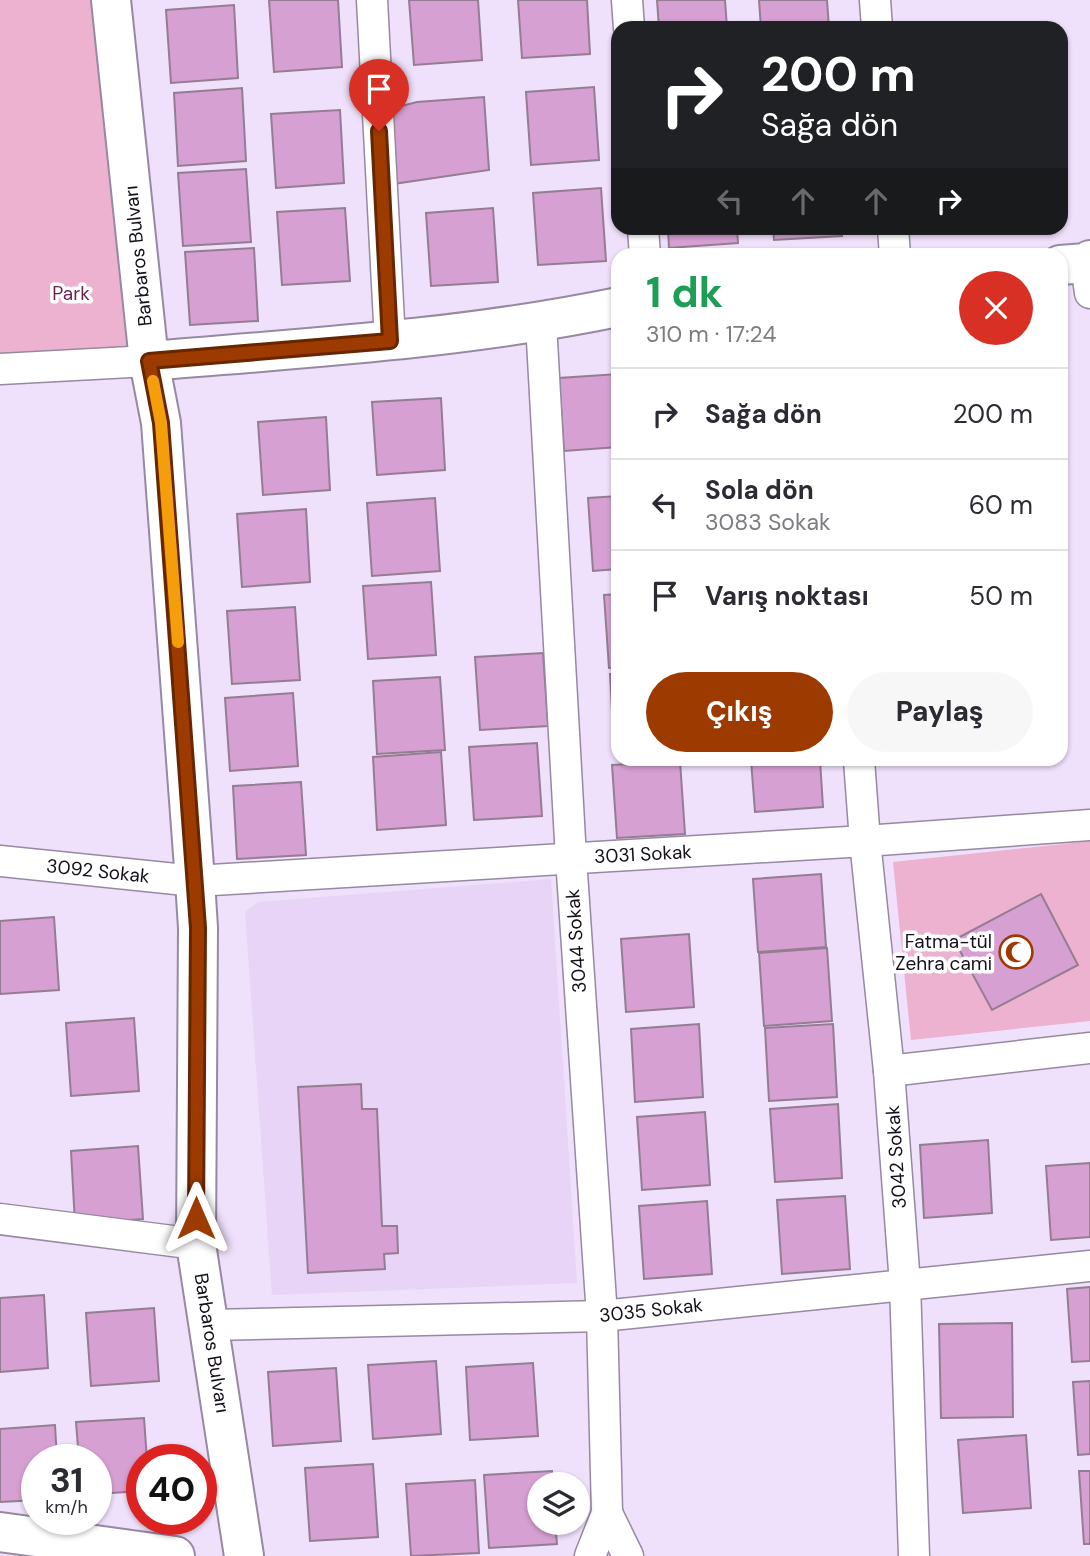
<!DOCTYPE html>
<html lang="tr">
<meta charset="utf-8">
<style>
body{margin:0;font-family:"DM Sans",sans-serif;background:#f7f7f7;color:#2b2b33;height:100vh;display:flex;flex-direction:column;font-size:26px;white-space:nowrap}
*{box-sizing:border-box;margin:0}
p{font-size:23px;color:#7c7c81}
.icon{flex:none;width:38px;height:38px;fill:none;stroke:currentColor;stroke-width:2;stroke-linecap:round;stroke-linejoin:round}
.map{position:relative;flex:1;overflow:hidden}
.details{position:absolute;left:611px;top:248px;width:457px;height:518px;display:flex;flex-direction:column;background:#fff;border-radius:21px;box-shadow:0 2px 5px #0004}
.details>*{flex:none}
.guide{position:absolute;left:611px;top:21px;width:457px;height:214px;border-radius:21px;box-shadow:0 2px 5px #0004;background:#202124;color:#fff;overflow:hidden}
.buttons{position:absolute;left:527px;top:1472px;display:grid;gap:14px}
.buttons a{display:grid;place-items:center;width:63px;height:63px;border-radius:50%;background:#fff;box-shadow:0 2px 5px #0004;font-size:35px}
.speed{position:absolute;left:21px;top:1444px;display:flex;gap:14px;font-size:35px;font-weight:700;text-align:center}
.speed>*{display:grid;place-content:center;width:91px;height:91px;border-radius:50%;background:#fff;box-shadow:0 2px 5px #0004;line-height:1}
.speed small{font-size:18px;font-weight:400}
.speed .limit{border:10px solid #d22;background:#fff;color:#111}
.pin{position:absolute;display:grid;place-items:center;width:60px;height:60px;color:#fff;margin:-72px -30px;border-radius:50% 50% 50% 0;rotate:-45deg;box-shadow:0 0 7px #0007}
.pin .icon{rotate:45deg}
.me{position:absolute;width:77px;margin:-38px;rotate:0deg;stroke-linejoin:round;filter:drop-shadow(0 0 5px #0008)}
.turn{display:flex;align-items:center;gap:24px;height:147px;padding:0 35px;font-size:32px}
.turn .icon{width:91px;height:91px;stroke-width:2.5}
.turn b{display:block;font-size:49px;line-height:60px}
.lanes{display:flex;align-items:center;height:66px;padding:0 35px;background:#0003;justify-content:center;gap:35px;direction:ltr}
.lanes .off{opacity:.35}
.round{display:grid;place-items:center;flex:none;width:74px;height:74px;border-radius:37px;background:#f7f7f7}
.summary{display:flex;align-items:center;justify-content:space-between;height:119px;padding:0 35px}
h1{font-size:42px;font-weight:700;line-height:52px;color:#1e9e55}
.action{display:flex;gap:14px;margin-top:auto;padding:14px 35px}
.action a{flex:1;height:80px;border-radius:42px;background:#9d3a00;color:#fff;font-size:28px;font-weight:700;line-height:80px;text-align:center}
.action a+a{background:#f7f7f7;color:#2b2b33}
ul{padding:0;list-style:none}
li{display:flex;align-items:center;gap:21px;height:91px;padding:0 35px;border-top:2px solid #e1e1e2}
li div{flex:1}
li b{display:block;font-size:26px}
li em{font-style:normal}
.map>svg:first-child{display:block}
</style>
<div class="map">
<svg width="1090" height="1556" viewBox="0 0 1090 1556">
<rect width="100%" height="100%" fill="#efe0fb"/>
<path fill="#e7d4f6" d="M551,879L577,1283L272,1295L245,912L258,902Z"/>
<g fill="#edb2d0">
<path d="M0,0H111L149,361L0,369Z"/>
<path d="M1090,841V1021L911,1040L893,862Z"/>
</g>
<g fill="#d7a0d3" stroke="#947d92" stroke-width="2">
<path d="M269,0H338L342,67L274,72Z"/>
<path d="M409,0H478L482,60L414,65Z"/>
<path d="M518,0H587L590,54L522,58Z"/>
<path d="M657,0H725L727,28H659Z"/>
<path d="M759,0H827L829,28H761Z"/>
<path d="M234,5L238,78L171,83L166,10Z"/>
<path d="M594,87L599,160L531,165L526,92Z"/>
<path d="M242,88L246,161L178,166L174,93Z"/>
<path d="M484,97L489,170L393,184V108L417,102Z"/>
<path d="M340,110L344,183L276,188L271,114Z"/>
<path d="M246,169L251,242L183,246L178,173Z"/>
<path d="M601,188L606,261L538,265L533,193Z"/>
<path d="M345,208L350,281L282,285L277,212Z"/>
<path d="M493,208L498,282L431,286L426,213Z"/>
<path d="M668,228H737L738,243L669,248Z"/>
<path d="M773,228H841L842,236L774,240Z"/>
<path d="M254,248L258,321L190,325L185,252Z"/>
<path d="M618,374V447L564,451L559,378Z"/>
<path d="M441,398L445,470L377,475L372,402Z"/>
<path d="M326,417L330,490L263,495L258,422Z"/>
<path d="M618,496V569L593,571L588,498Z"/>
<path d="M435,498L440,571L372,576L367,503Z"/>
<path d="M306,509L310,582L242,587L237,514Z"/>
<path d="M431,582L436,655L368,659L363,586Z"/>
<path d="M618,594V667L609,668L604,595Z"/>
<path d="M295,607L300,680L232,684L227,611Z"/>
<path d="M543,653L548,726L480,730L475,657Z"/>
<path d="M610,674H618V747H614Z"/>
<path d="M440,677L445,750L377,754L373,681Z"/>
<path d="M293,693L298,766L230,771L225,698Z"/>
<path d="M537,743L542,816L474,820L469,747Z"/>
<path d="M441,752L446,825L377,830L373,757Z"/>
<path d="M751,760H820L823,807L755,812Z"/>
<path d="M680,761L685,834L617,838L612,765Z"/>
<path d="M301,782L306,855L237,859L233,786Z"/>
<path d="M821,874L826,947L758,952L753,879Z"/>
<path d="M1041,894L1078,965L992,1010L954,940Z"/>
<path d="M54,917L59,990L0,994V921Z"/>
<path d="M689,934L694,1007L626,1012L621,939Z"/>
<path d="M827,948L832,1021L764,1026L759,953Z"/>
<path d="M134,1018L139,1091L71,1096L66,1023Z"/>
<path d="M699,1024L703,1097L635,1102L631,1029Z"/>
<path d="M833,1024L837,1097L769,1101L765,1028Z"/>
<path d="M361,1084L362,1109H377L382,1226H397L398,1253L384,1254L385,1269L308,1273L298,1087Z"/>
<path d="M838,1104L842,1178L775,1182L770,1109Z"/>
<path d="M705,1112L710,1185L642,1190L637,1117Z"/>
<path d="M988,1140L992,1213L924,1218L920,1145Z"/>
<path d="M138,1146L143,1219L75,1224L71,1151Z"/>
<path d="M1090,1163V1237L1051,1240L1046,1166Z"/>
<path d="M845,1196L850,1269L782,1274L777,1200Z"/>
<path d="M707,1201L712,1274L644,1279L639,1206Z"/>
<path d="M1090,1287V1361L1072,1362L1067,1289Z"/>
<path d="M44,1295L48,1368L0,1372V1298Z"/>
<path d="M154,1308L159,1381L91,1386L86,1313Z"/>
<path d="M1012,1323L1013,1417L941,1418L939,1324Z"/>
<path d="M436,1361L441,1434L373,1439L368,1365Z"/>
<path d="M533,1363L538,1436L470,1440L466,1367Z"/>
<path d="M336,1368L341,1441L273,1446L268,1372Z"/>
<path d="M1090,1381V1454L1078,1455L1073,1382Z"/>
<path d="M144,1418L147,1460H142V1491L96,1494V1460H79L76,1422Z"/>
<path d="M55,1425L57,1460H37V1500L0,1502V1429Z"/>
<path d="M1026,1435L1031,1508L963,1513L958,1440Z"/>
<path d="M373,1464L378,1537L310,1541L305,1468Z"/>
<path d="M552,1471V1484H539V1522H555L557,1544L489,1548L484,1475Z"/>
<path d="M1079,1471H1090V1544H1084Z"/>
<path d="M475,1480L479,1553L411,1556L406,1484Z"/>
</g>
<g fill="none" stroke-linecap="round" stroke-linejoin="round">
<defs>
<g id="minor">
<path d="M372,0L390,341"/>
<path d="M627,0L629,28"/>
<path d="M875,0L877,28"/>
<path d="M643,228L645,256"/>
<path d="M893,228L895,256"/>
<path d="M1086,263L1090,293"/>
<path d="M541,323L571,858L602,1316L607,1513L590,1556"/>
<path d="M0,369L149,361"/>
<path d="M859,760L865,841L889,1071L905,1284L914,1556"/>
<path d="M0,861L195,881L865,841L1090,825"/>
<path d="M889,1071L1090,1048"/>
<path d="M0,1219L196,1244"/>
<path d="M209,1325L602,1316L1090,1266"/>
<path d="M607,1513L628,1556"/>
</g>
<g id="tertiary">
<path d="M111,0L149,361L161,423L195,881L198,928L196,1244L244,1556"/>
<path d="M1060,265L1086,263L1090,260"/>
<path d="M149,361C306,348 463,339 618,307"/>
<path d="M0,1532L175,1556"/>
</g>
</defs>
<use href="#minor" stroke="#9689a2" stroke-width="33"/>
<use href="#tertiary" stroke="#9689a2" stroke-width="42"/>
<use href="#minor" stroke="#fff" stroke-width="30"/>
<use href="#tertiary" stroke="#fff" stroke-width="38"/>
</g>
<g fill="none" stroke-linecap="round" stroke-linejoin="round">
<defs>
<path id="route" d="M196,1218L198,928L161,423L149,361L390,341L379,131"/>
</defs>
<use href="#route" stroke="#662600" stroke-width="18"/>
<use href="#route" stroke="#9d3a00" stroke-width="12"/>
<path stroke="#f59e0b" stroke-width="12" d="M153,381L161,423L178,642"/>
</g>
<defs>
<symbol id="mosque-ring" viewBox="-11 -11 22 22"><circle r="9.5" fill="#fff" stroke="#9d3a00" stroke-width="1.5"/><path d="M3.5-4.9A6 6 0 1 0 3.5 4.9A5 5 0 1 1 3.5-4.9Z" fill="#9d3a00"/></symbol>
</defs>
<g fill-rule="evenodd">
<use href="#mosque-ring" x="997" y="933" width="38" height="38"/>
</g>
<g text-anchor="middle" dominant-baseline="central" stroke-width="7" stroke-linejoin="round" paint-order="stroke">
<g font-size="19" fill="#150f19" stroke="#fff">
<text transform="translate(138 256) rotate(-96)">Barbaros Bulvarı</text>
<text transform="translate(643 854) rotate(-3)">3031 Sokak</text>
<text transform="translate(98 871) rotate(6)">3092 Sokak</text>
<text transform="translate(576 941) rotate(-94)">3044 Sokak</text>
<text transform="translate(896 1157) rotate(-94)">3042 Sokak</text>
<text transform="translate(651 1310) rotate(-6)">3035 Sokak</text>
<text transform="translate(212 1343) rotate(81)">Barbaros Bulvarı</text>
</g>
<g font-size="19" fill="#6d1e4e" stroke="#fff">
<text x="71" y="293">Park</text>
</g>
<g font-size="19" fill="#150f19" stroke="#fff" text-anchor="end">
<text x="992" y="941">Fatma-tül<tspan x="992" dy="22">Zehra cami</tspan></text>
</g>
</g>
</svg>
<div class="buttons">
<a><svg class="icon" aria-label="layers" viewBox="0 0 24 24"><path d="M12 4l9 5-9 5-9-5zM3 14l9 5 9-5"/></svg></a>
</div>
<div class="speed"><div>31<small>km/h</small></div><div class="limit">40</div></div>
<div class="pin" style="left:379px;top:131px;background:#d93025"><svg class="icon" aria-label="arrive" viewBox="0 0 24 24"><path d="M6 21V4h12l-3 4 3 4H6"/></svg></div>
<svg class="me" style="left:196px;top:1218px" viewBox="-20 -20 40 40"><path d="M0-17L14 15 0 8-14 15z" fill="#9d3a00" stroke="#fff" stroke-width="4"/></svg>
<div class="guide">
<div class="turn"><svg class="icon" aria-label="right" viewBox="0 0 24 24"><path d="M7 20v-9h11M14 6l5 5-5 5"/></svg><div><b>200 m</b>Sağa dön</div></div>
<div class="lanes"><svg class="icon off" aria-label="left" viewBox="0 0 24 24"><path d="M17 20v-9H6M10 6l-5 5 5 5"/></svg><svg class="icon off" aria-label="ahead" viewBox="0 0 24 24"><path d="M12 20V5M6 11l6-6 6 6"/></svg><svg class="icon off" aria-label="ahead" viewBox="0 0 24 24"><path d="M12 20V5M6 11l6-6 6 6"/></svg><svg class="icon" aria-label="right" viewBox="0 0 24 24"><path d="M7 20v-9h11M14 6l5 5-5 5"/></svg></div>
</div>
<section class="details">
<div class="summary"><div><h1>1 dk</h1><p>310 m · 17:24</p></div><a class="round" style="background:#d93025;color:#fff"><svg class="icon" aria-label="close" viewBox="0 0 24 24"><path d="M6 6l12 12M18 6L6 18"/></svg></a></div>
<ul>
<li><svg class="icon" aria-label="right" viewBox="0 0 24 24"><path d="M7 20v-9h11M14 6l5 5-5 5"/></svg><div><b>Sağa dön</b></div><em>200 m</em></li>
<li><svg class="icon" aria-label="left" viewBox="0 0 24 24"><path d="M17 20v-9H6M10 6l-5 5 5 5"/></svg><div><b>Sola dön</b><p>3083 Sokak</p></div><em>60 m</em></li>
<li><svg class="icon" aria-label="arrive" viewBox="0 0 24 24"><path d="M6 21V4h12l-3 4 3 4H6"/></svg><div><b>Varış noktası</b></div><em>50 m</em></li>
</ul>
<div class="action"><a>Çıkış</a><a>Paylaş</a></div>
</section>
</div>
